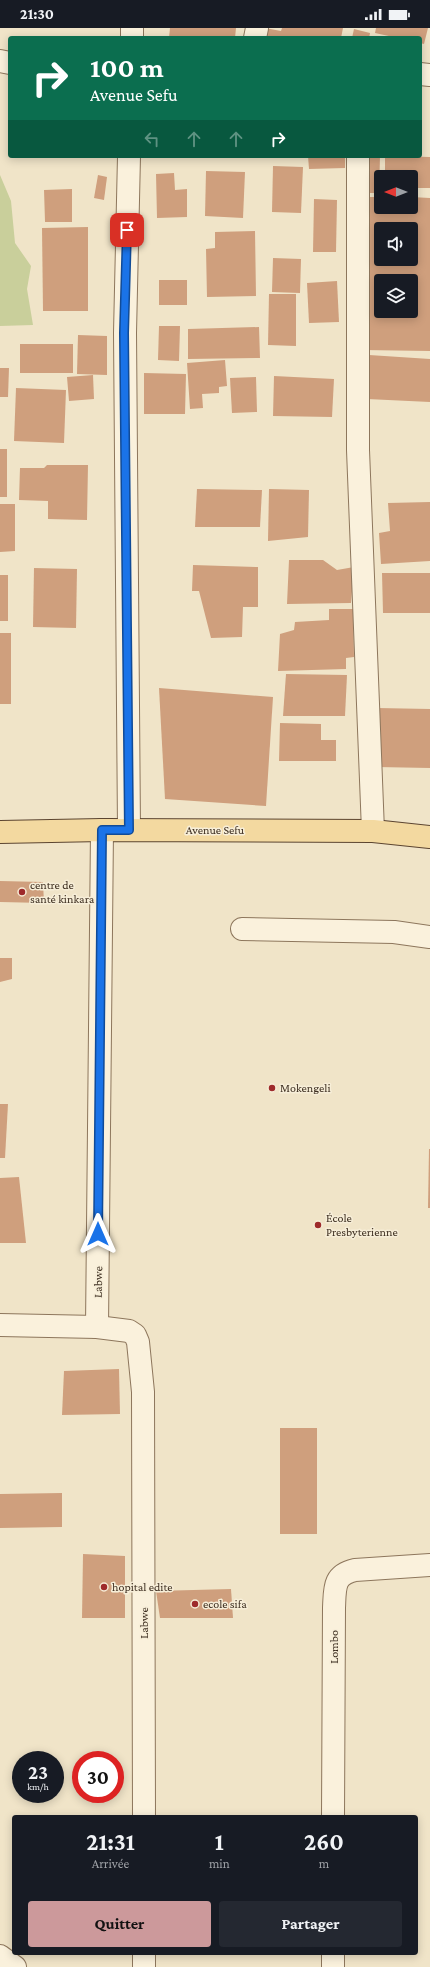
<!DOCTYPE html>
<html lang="fr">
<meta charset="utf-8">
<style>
body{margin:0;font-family:"Crimson Pro",serif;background:#242831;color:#f1f3f6;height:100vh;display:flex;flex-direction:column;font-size:15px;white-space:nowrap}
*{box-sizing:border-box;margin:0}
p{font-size:13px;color:#9ea1a6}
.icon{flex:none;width:22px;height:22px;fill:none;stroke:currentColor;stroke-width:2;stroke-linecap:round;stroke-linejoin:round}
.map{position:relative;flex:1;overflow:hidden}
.drawer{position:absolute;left:12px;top:1787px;width:406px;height:140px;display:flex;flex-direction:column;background:#171b24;border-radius:4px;box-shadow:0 2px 10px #0003}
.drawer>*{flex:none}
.top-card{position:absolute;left:8px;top:8px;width:414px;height:122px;border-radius:4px;box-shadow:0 2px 10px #0003;background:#0b6e4f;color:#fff;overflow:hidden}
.needle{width:26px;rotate:270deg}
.controls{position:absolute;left:374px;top:142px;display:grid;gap:8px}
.controls a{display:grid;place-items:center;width:44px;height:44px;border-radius:4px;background:#171b24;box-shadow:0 2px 10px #0003;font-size:20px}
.speed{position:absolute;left:12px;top:1723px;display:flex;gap:8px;font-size:20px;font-weight:700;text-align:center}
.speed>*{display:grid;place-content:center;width:52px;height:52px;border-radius:50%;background:#171b24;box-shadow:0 2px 10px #0003;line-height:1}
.speed small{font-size:10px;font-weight:400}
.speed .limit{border:6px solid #d22;background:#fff;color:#111}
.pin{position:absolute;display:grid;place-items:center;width:34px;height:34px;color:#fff;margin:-17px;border-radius:8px;box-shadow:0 2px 6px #0006}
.me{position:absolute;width:44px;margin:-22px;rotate:0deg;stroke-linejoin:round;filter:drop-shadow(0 0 3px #0008)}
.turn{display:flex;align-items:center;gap:14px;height:84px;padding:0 16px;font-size:18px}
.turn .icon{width:52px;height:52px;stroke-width:2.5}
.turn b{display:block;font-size:28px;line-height:34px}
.lanes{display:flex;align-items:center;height:38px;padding:0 16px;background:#0003;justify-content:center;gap:20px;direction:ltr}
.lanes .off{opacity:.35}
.eta{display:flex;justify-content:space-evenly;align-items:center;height:68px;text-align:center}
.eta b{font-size:24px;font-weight:700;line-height:28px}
.cta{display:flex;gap:8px;margin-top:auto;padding:8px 16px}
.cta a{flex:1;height:46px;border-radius:4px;background:#cc999b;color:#111;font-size:16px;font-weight:700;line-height:46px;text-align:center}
.cta a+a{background:#242831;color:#f1f3f6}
.status{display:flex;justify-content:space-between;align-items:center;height:28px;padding:0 20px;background:#171b24;direction:ltr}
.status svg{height:11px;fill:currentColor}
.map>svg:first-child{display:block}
</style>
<div class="status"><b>21:30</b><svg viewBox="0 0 49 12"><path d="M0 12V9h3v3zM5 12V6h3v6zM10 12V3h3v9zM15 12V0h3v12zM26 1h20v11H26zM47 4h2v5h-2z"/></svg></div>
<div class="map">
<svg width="430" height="1939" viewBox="0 0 430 1939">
<rect width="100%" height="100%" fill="#f0e4c8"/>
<path fill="#c9cf9b" d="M0,147L11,173L15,215L31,238L27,261L33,297L0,298Z"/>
<g fill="#cf9f7d" fill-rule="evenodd">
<path d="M170,0H236L235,10H169Z"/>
<path d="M265,0L281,3L282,0H343L341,10H263Z"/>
<path d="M376,0H428L424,16L420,15V10H398L375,5Z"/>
<path d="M354,1L370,5L369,10H352Z"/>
<path d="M308,128H345V140L309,141Z"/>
<path d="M367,128H380L379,165H367Z"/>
<path d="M385,128L430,129V160H411V149H385Z"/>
<path d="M273,138L303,139L301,185L272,184Z"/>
<path d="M206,143L245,144L243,190L205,188Z"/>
<path d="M174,145L175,162L187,161V189L157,190L156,146Z"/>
<path d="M98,147L107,149L104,172L94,170Z"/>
<path d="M72,161V194H45L44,162Z"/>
<path d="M365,169H381V179H411V169L430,170V323L363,322ZM381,201H411V231H381ZM381,253H411V283H381Z"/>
<path d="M314,171L337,172L336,224H313Z"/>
<path d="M88,199V283H43L42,200Z"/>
<path d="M255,203L256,268L207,269L206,221L215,220V204Z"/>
<path d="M273,230L301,231L300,265L272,264Z"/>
<rect x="159" y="252" width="28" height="25"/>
<path d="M337,253L339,294L309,295L307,255Z"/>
<path d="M269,266H296V318L268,317Z"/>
<path d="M159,298H180L179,333L158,332Z"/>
<path d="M259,299L260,330L188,331V301Z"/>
<path d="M78,307L107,308V347L77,346Z"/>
<rect x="20" y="316" width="53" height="29"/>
<path d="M369,327L430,331V374L367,371Z"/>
<path d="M225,332L227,358L219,359V365L202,366L203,380L190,381L187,335Z"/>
<path d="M0,340H9L8,369H0Z"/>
<path d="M144,345L186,346L185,386H144Z"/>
<path d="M93,347L94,371L69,373L67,349Z"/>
<path d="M274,348L334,351L332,389L273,388Z"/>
<path d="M256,349L257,384L232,385L230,350Z"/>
<path d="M16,360L66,362L64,415L14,413Z"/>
<rect x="0" y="421" width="7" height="48"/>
<path d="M47,437H88L87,492L48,491V473L19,472L20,440H44Z"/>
<path d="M197,461L262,462L260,499H195Z"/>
<path d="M269,461L309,462L308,509L268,513Z"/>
<path d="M430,474V533L381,536L379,505L390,503L388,475Z"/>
<path d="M0,476H15V523L0,524Z"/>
<path d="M289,532H323L337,542L354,539L351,575L287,576Z"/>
<path d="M193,537L258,539V579H243L242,609L211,610L199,563H192Z"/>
<path d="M34,540L77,541L76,600L33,599Z"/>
<path d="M382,545H430V585H383Z"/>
<rect x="0" y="547" width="8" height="46"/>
<path d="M329,581H353L354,629L346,630V641L278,643L280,606L294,602L295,594L329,592Z"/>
<rect x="0" y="605" width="11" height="71"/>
<path d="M286,646L347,647L345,688H283Z"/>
<path d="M159,660L273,669L266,778L165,771Z"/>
<path d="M377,680L430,681V740L377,739Z"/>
<path d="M280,695L321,696V712H336V733H279Z"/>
<path d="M0,853L43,854L44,875L0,874Z"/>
<path d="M0,930H12V951L0,954Z"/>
<path d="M0,1076H8L5,1130H0Z"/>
<path d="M429,1121H430V1180H428Z"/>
<path d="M19,1149L26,1215H0V1150Z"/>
<path d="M119,1341L120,1386L62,1387L64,1343Z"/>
<rect x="280" y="1400" width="37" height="106"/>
<path d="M62,1465V1499L0,1500V1466Z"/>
<path d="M83,1526L125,1528V1590H82Z"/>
<path d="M231,1561L233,1590H160L156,1563Z"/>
</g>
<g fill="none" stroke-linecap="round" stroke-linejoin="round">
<defs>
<g id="minor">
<path d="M132,10V0"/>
<path d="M255,10L257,0"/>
<path d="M0,33L10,35"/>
<path d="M420,46L430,47"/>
<path d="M358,128V422L373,803"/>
<path d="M129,802L125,305L129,128"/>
<path d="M242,901L394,904L430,909"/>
<path d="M0,1297L97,1299L129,1303L135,1307L138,1314L143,1364L144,1789"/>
<path d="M97,1299L102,802"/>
<path d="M333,1789L334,1580C335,1560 333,1547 355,1542L430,1537"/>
<path d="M144,1925V1939"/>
<path d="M0,1928L15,1939"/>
<path d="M333,1939V1925"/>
</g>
<path id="major" d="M0,804L102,802L373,803L430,809"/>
</defs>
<use href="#minor" stroke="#8d765c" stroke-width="24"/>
<use href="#major" stroke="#5b4430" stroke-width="24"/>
<use href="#minor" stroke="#faf1dc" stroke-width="22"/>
<use href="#major" stroke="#f3d9a0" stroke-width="22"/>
</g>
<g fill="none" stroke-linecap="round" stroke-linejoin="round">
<defs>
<path id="route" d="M98,1206L102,802H129L124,305L127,202"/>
</defs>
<use href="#route" stroke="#114b97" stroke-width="10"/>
<use href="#route" stroke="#1a73e8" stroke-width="7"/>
</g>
<g fill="#9e2a2b" stroke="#f7eed8" stroke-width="1.5">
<circle cx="22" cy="864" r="4"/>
<circle cx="272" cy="1060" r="4"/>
<circle cx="318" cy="1197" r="4"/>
<circle cx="104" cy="1559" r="4"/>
<circle cx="195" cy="1576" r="4"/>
</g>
<g text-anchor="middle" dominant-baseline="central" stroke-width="3" stroke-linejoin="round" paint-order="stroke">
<g font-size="12" fill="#3d2e20" stroke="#f7eed8">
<text x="215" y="802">Avenue Sefu</text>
<text transform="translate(98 1254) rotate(-89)">Labwe</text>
<text transform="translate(144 1595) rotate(-90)">Labwe</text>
<text transform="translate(334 1619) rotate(-90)">Lombo</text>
</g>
<g font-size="12" fill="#3d2e20" stroke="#f7eed8" text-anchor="start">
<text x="30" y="857">centre de<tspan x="30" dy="14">santé kinkara</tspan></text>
<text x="280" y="1060">Mokengeli</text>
<text x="326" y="1190">École<tspan x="326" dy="14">Presbyterienne</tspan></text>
<text x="112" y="1559">hopital edite</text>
<text x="203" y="1576">ecole sifa</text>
</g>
</g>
</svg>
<div class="controls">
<a><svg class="needle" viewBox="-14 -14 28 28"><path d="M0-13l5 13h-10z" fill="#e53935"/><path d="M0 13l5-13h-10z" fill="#9ea1a6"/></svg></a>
<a><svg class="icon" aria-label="sound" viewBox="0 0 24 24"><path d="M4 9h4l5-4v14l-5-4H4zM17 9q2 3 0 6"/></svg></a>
<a><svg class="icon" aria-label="layers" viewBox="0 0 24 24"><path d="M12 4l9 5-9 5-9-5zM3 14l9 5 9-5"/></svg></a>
</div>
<div class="speed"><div>23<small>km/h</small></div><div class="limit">30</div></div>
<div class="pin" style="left:127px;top:202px;background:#d93025"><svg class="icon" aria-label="arrive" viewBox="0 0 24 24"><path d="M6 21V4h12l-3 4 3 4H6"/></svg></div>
<svg class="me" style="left:98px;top:1206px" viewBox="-20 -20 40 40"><path d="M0-17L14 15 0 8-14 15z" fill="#1a73e8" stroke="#fff" stroke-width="4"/></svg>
<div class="top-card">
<div class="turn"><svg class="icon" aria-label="right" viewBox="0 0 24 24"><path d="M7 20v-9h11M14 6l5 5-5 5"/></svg><div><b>100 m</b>Avenue Sefu</div></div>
<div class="lanes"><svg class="icon off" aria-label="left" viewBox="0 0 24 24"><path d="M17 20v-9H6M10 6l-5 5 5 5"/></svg><svg class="icon off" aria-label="ahead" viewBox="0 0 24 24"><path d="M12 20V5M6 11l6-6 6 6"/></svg><svg class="icon off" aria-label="ahead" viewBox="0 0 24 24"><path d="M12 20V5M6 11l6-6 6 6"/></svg><svg class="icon" aria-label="right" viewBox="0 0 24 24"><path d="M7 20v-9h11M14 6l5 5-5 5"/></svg></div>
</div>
<section class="drawer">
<div class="eta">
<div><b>21:31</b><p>Arrivée</p></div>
<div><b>1</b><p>min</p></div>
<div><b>260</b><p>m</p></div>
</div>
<div class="cta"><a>Quitter</a><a>Partager</a></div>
</section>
</div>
